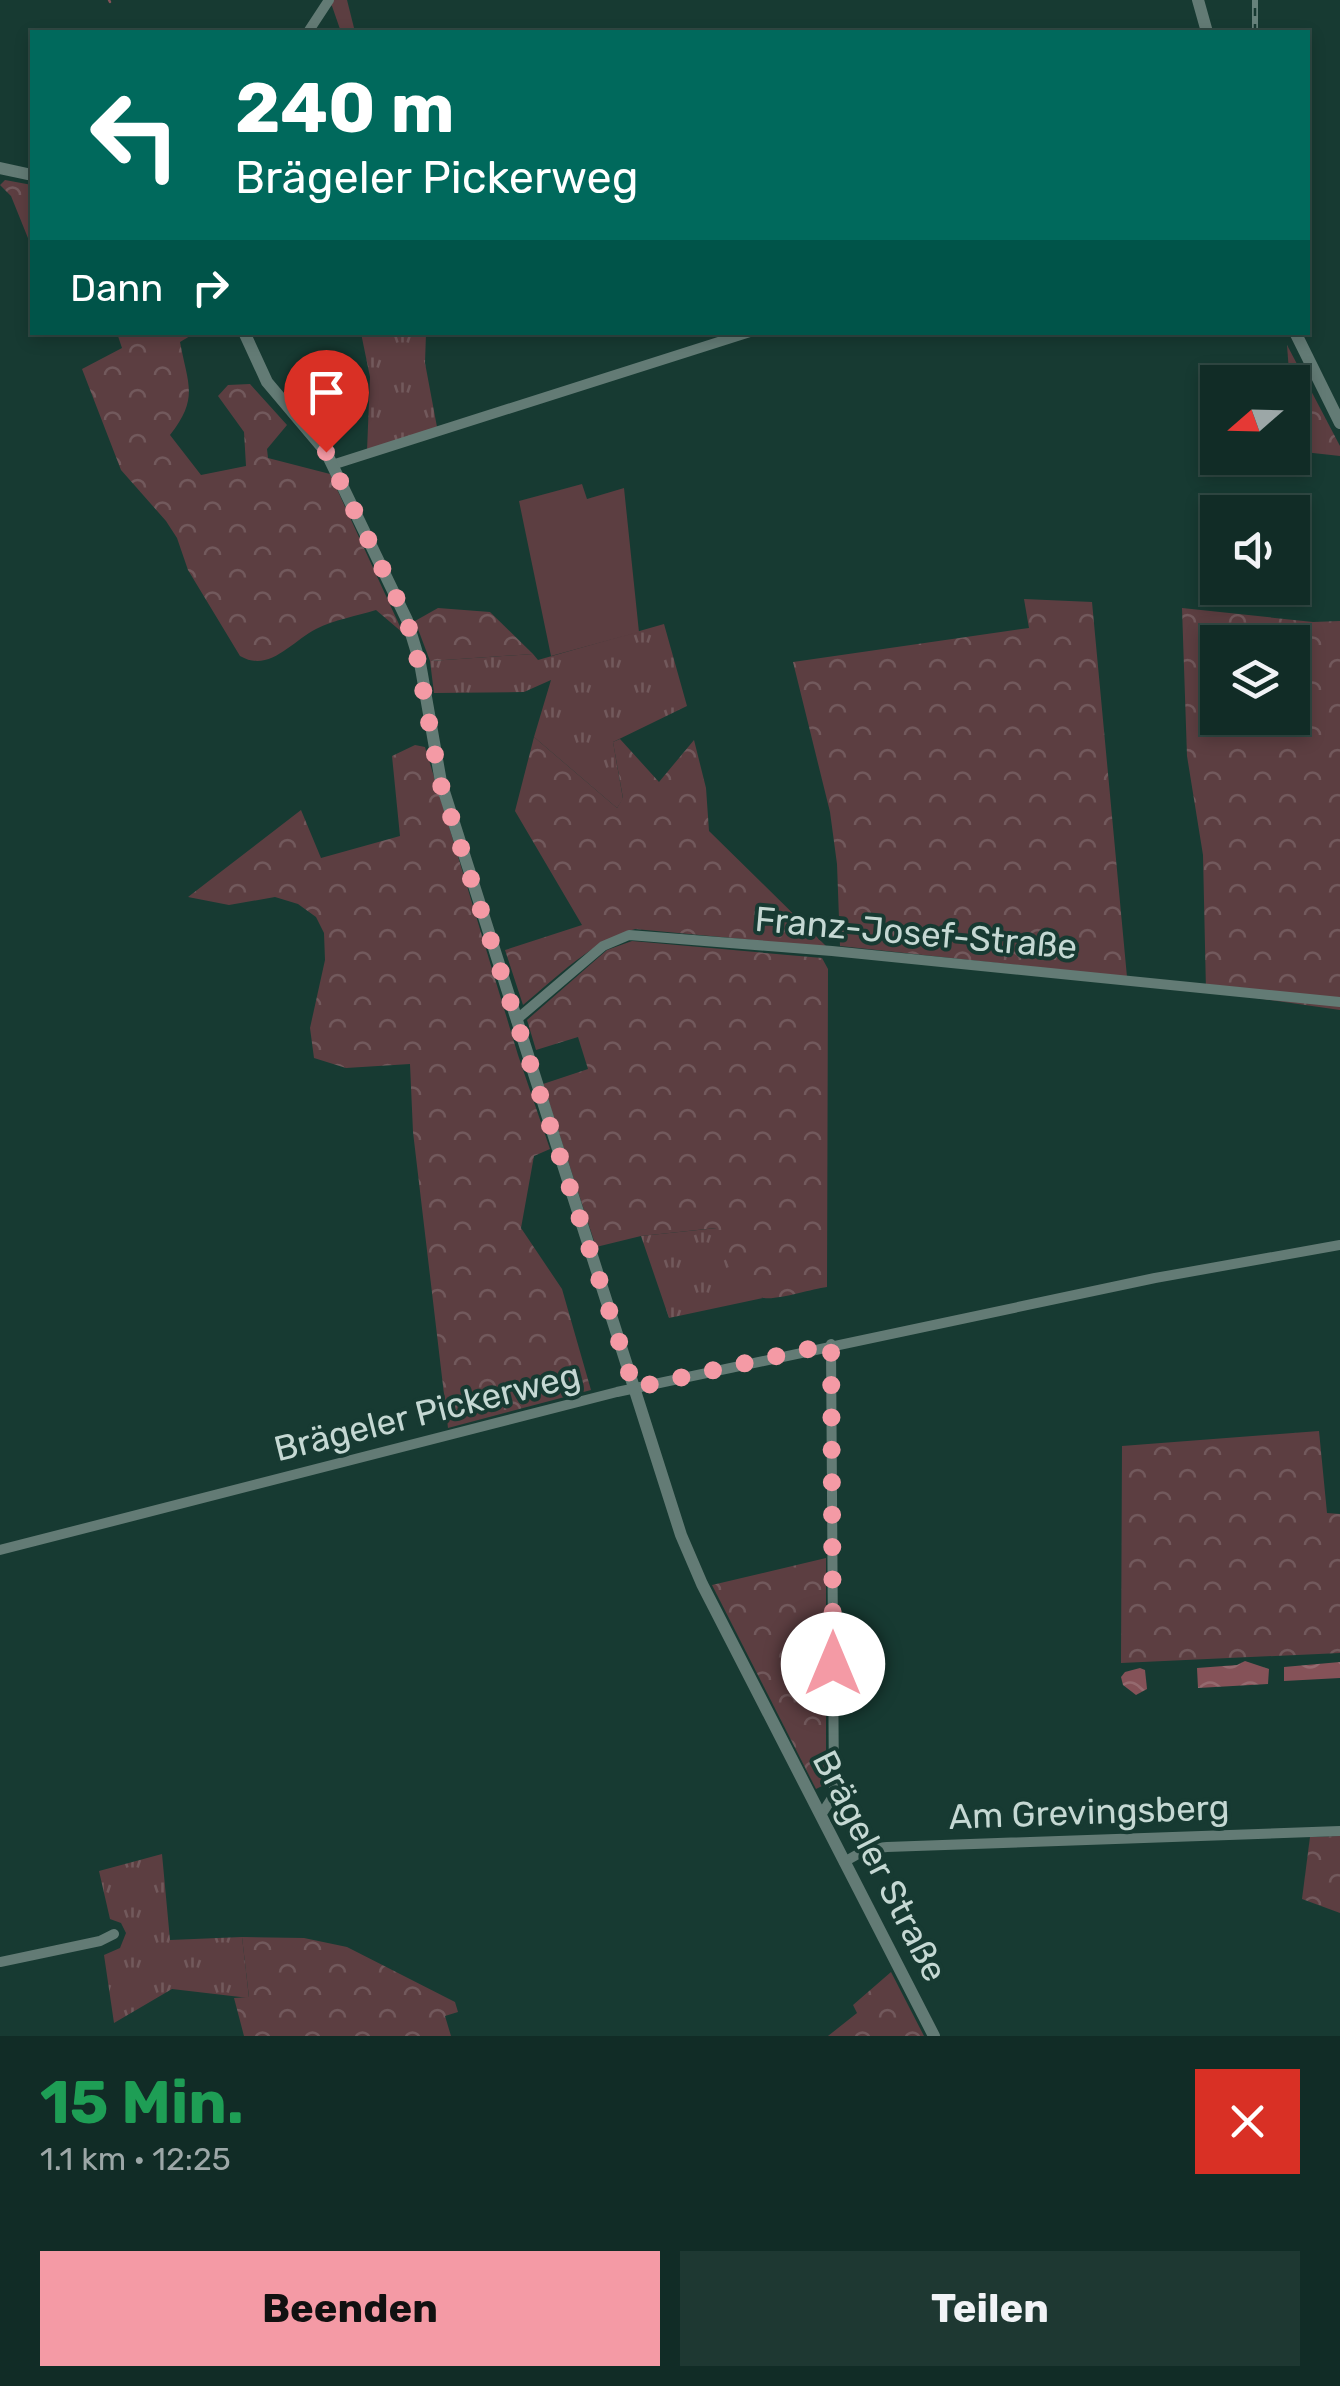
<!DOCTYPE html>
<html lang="de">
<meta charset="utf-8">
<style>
body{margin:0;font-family:Rubik,sans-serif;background:#1e3832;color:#f1f3f6;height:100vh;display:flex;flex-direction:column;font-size:38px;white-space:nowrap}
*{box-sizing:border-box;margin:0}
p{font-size:32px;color:#9ca7a7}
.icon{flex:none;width:55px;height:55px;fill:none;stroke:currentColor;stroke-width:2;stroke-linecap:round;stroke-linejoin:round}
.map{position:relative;height:2036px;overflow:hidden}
.panel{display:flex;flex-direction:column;background:#112c26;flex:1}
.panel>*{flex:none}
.hud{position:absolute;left:30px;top:30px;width:1280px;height:305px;border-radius:0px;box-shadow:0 5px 15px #0003,0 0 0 2px #304843;background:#00695c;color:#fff;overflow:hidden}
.needle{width:65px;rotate:250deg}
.controls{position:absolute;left:1200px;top:365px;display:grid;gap:20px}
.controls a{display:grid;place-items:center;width:110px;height:110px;border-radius:0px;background:#112c26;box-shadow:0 5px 15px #0003,0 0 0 2px #304843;font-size:50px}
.pin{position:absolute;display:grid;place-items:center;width:85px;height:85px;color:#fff;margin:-102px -42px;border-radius:50% 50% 50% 0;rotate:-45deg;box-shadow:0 0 10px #0007}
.pin .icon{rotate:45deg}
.me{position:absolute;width:110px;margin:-55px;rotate:0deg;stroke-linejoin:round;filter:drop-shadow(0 0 8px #0008)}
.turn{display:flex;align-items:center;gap:35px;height:210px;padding:0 40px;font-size:45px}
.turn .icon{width:130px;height:130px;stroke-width:2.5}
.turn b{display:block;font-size:70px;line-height:85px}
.then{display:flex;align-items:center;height:95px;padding:0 40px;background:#0003;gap:20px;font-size:38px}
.round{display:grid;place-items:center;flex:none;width:105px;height:105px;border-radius:0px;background:#1e3832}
.overview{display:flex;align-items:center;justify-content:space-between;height:170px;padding:0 40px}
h1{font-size:60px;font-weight:700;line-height:75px;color:#1e9e55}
.primary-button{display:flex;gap:20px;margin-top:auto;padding:20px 40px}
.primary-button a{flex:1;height:115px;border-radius:0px;background:#f49aa5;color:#111;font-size:40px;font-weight:700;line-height:115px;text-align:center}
.primary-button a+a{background:#1e3832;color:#f1f3f6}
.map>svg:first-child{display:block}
</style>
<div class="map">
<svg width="1340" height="2036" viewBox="0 0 1340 2036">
<defs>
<pattern id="grass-tufts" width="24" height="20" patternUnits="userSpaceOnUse" patternTransform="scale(2.5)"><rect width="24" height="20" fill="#5c3e41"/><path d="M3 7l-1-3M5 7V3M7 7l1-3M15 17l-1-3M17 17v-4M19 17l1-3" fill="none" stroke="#72595c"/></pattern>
<pattern id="forest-crowns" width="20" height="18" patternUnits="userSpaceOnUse" patternTransform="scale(2.5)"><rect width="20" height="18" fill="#5c3e41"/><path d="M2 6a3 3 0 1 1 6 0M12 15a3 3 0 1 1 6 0" fill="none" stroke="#72595c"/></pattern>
<pattern id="water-waves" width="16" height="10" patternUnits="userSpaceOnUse" patternTransform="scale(2.5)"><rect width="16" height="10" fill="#855258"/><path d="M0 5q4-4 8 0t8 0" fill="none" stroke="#956a6f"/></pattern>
</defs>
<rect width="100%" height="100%" fill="#173a32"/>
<g fill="url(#grass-tufts)">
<path d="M361,333H426L425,363L437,427L367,451L370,377Z"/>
<path d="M664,624L687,706L613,742L623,799L617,808L534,737L551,680L524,692L434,693L430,661L533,654L538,660Z"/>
<path d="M717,1228C724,1257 735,1283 763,1298L669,1318L641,1236Z"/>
<path d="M162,1854L170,1940L242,1937L249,1998L172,1989L114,2023L104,1955L120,1948L126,1933L121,1923L110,1919L99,1871Z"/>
</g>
<g fill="url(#forest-crowns)" fill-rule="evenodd">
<path d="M325,0H347L355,32H341L332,6Z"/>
<path d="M5,180L32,185V248L11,196L0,185Z"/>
<path d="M117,333H195L180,342C188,385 199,398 170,435L201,475L246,466L244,432L218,396L228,385L250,384L287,425L267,449L268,458L330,474L403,633L376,610C356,616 334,620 316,629C291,642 269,673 240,656L188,570L177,538L166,521L121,470L82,369L122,348Z"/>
<path d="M1287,345L1340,446V456L1295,451Z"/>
<path d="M1024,599L1092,602L1127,977L840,946L837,864L830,812L793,662L1029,628Z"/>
<path d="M438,608L490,612L533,654L430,661L415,621Z"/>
<path d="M1182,608L1313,622L1340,621V1010L1206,991L1203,855L1187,756ZM1218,642H1292V718H1218Z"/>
<path d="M534,737L617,808L623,798L613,742L620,739L659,782L694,740L706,788L709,831L827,947L635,929C591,942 558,976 523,1005L505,950L582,925L515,811Z"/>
<path d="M415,745L425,747L518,1055L550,1149L534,1156L521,1228L562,1289L591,1390L448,1428L413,1132L410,1064L346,1068L314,1058L310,1028L325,960L324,933L316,917L298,904L275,897L229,905L188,897L301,810L321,858L400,836L392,756Z"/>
<path d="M632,941L822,958L828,969L827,1287C811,1289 779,1300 764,1298C734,1294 722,1251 716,1228L641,1236L596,1247L543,1084L588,1069L578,1037L536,1050L527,1020L607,950Z"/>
<path d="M1319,1431L1327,1513L1340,1514V1653L1121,1663L1122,1446Z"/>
<path d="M826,1558V1784L816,1789L712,1585Z"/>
<path d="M1340,1836V1913L1302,1899L1310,1837Z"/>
<path d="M242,1937L304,1938L347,1947L455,2002L458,2012L445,2016L451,2036H244L234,1998L249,1997Z"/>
<path d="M891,1972L924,2036H828L857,2013L853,2005Z"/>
</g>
<path fill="#5c3e41" d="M582,484L587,499L624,488L639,632L551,656L519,501Z"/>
<g fill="url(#water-waves)">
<path d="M1245,1661L1269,1669L1268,1684L1198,1688L1197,1668L1237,1665Z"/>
<path d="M1340,1662V1678L1284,1681V1667Z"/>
<path d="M1140,1668L1145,1670L1147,1689L1136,1695L1123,1685L1121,1677L1125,1672Z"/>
</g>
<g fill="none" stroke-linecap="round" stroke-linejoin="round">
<path stroke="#855258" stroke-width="2.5" d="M109,0L110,2"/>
<g stroke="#637b75" stroke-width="10">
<path d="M308,32L329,0"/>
<path d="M332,465L750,332"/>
<path d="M516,1020L603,946L629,935L832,951L1340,1002"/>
<path d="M0,1550L617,1392L1155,1278L1340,1245"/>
<path d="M821,1815L834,1795L831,1344"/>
<path d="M844,1862L867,1849L887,1847L1340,1831"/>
<path d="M0,1962L100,1941L114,1934"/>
</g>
<g stroke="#637b75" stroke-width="12">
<path d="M1198,0L1207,32"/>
<path d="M0,168L32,175"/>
<path d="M244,332L267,382L326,452L407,620L420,663L441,782L681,1535L702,1584L934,2036"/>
<path d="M1295,332L1340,423"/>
</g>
<defs>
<path id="rail" d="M1255,32V0"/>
</defs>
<use href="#rail" stroke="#66827b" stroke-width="6"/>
<use href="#rail" stroke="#173a32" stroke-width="2.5" stroke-dasharray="8" stroke-linecap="butt"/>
</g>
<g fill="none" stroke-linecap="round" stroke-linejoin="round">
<path stroke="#f49aa5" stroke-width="18" stroke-dasharray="0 32.4" d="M326,452L397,599L414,640L440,782L634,1388L831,1344L833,1664"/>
</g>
<g text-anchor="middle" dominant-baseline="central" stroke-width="8" stroke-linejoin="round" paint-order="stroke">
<g font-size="35" fill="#c5d8d3" stroke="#173a32">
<text transform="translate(916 933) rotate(5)">Franz-Josef-Straße</text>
<text transform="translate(427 1412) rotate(-14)">Brägeler Pickerweg</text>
<text transform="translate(1089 1812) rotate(-2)">Am Grevingsberg</text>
<text transform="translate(880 1866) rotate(63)">Brägeler Straße</text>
</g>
</g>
</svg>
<div class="controls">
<a><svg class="needle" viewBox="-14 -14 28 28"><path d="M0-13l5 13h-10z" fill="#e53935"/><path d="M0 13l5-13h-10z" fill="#9ca7a7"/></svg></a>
<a><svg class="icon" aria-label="sound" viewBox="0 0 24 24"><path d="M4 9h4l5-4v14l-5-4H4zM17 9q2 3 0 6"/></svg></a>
<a><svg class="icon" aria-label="layers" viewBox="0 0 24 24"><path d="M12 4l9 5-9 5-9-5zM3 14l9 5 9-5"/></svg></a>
</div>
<div class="pin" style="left:326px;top:452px;background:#d93025"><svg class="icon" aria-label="arrive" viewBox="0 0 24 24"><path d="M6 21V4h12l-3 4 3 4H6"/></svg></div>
<svg class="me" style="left:833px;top:1664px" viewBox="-20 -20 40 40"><circle r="19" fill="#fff"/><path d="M0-13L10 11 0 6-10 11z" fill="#f49aa5"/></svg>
<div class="hud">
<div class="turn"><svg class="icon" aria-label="left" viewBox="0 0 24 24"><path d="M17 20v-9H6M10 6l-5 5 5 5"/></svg><div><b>240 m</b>Brägeler Pickerweg</div></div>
<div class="then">Dann<svg class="icon" aria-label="right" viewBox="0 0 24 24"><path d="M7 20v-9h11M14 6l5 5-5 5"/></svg></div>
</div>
</div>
<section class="panel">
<div class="overview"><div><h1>15 Min.</h1><p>1.1 km · 12:25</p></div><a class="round" style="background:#d93025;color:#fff"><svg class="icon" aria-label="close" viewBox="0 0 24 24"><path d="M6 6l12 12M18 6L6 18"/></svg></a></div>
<div class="primary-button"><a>Beenden</a><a>Teilen</a></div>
</section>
